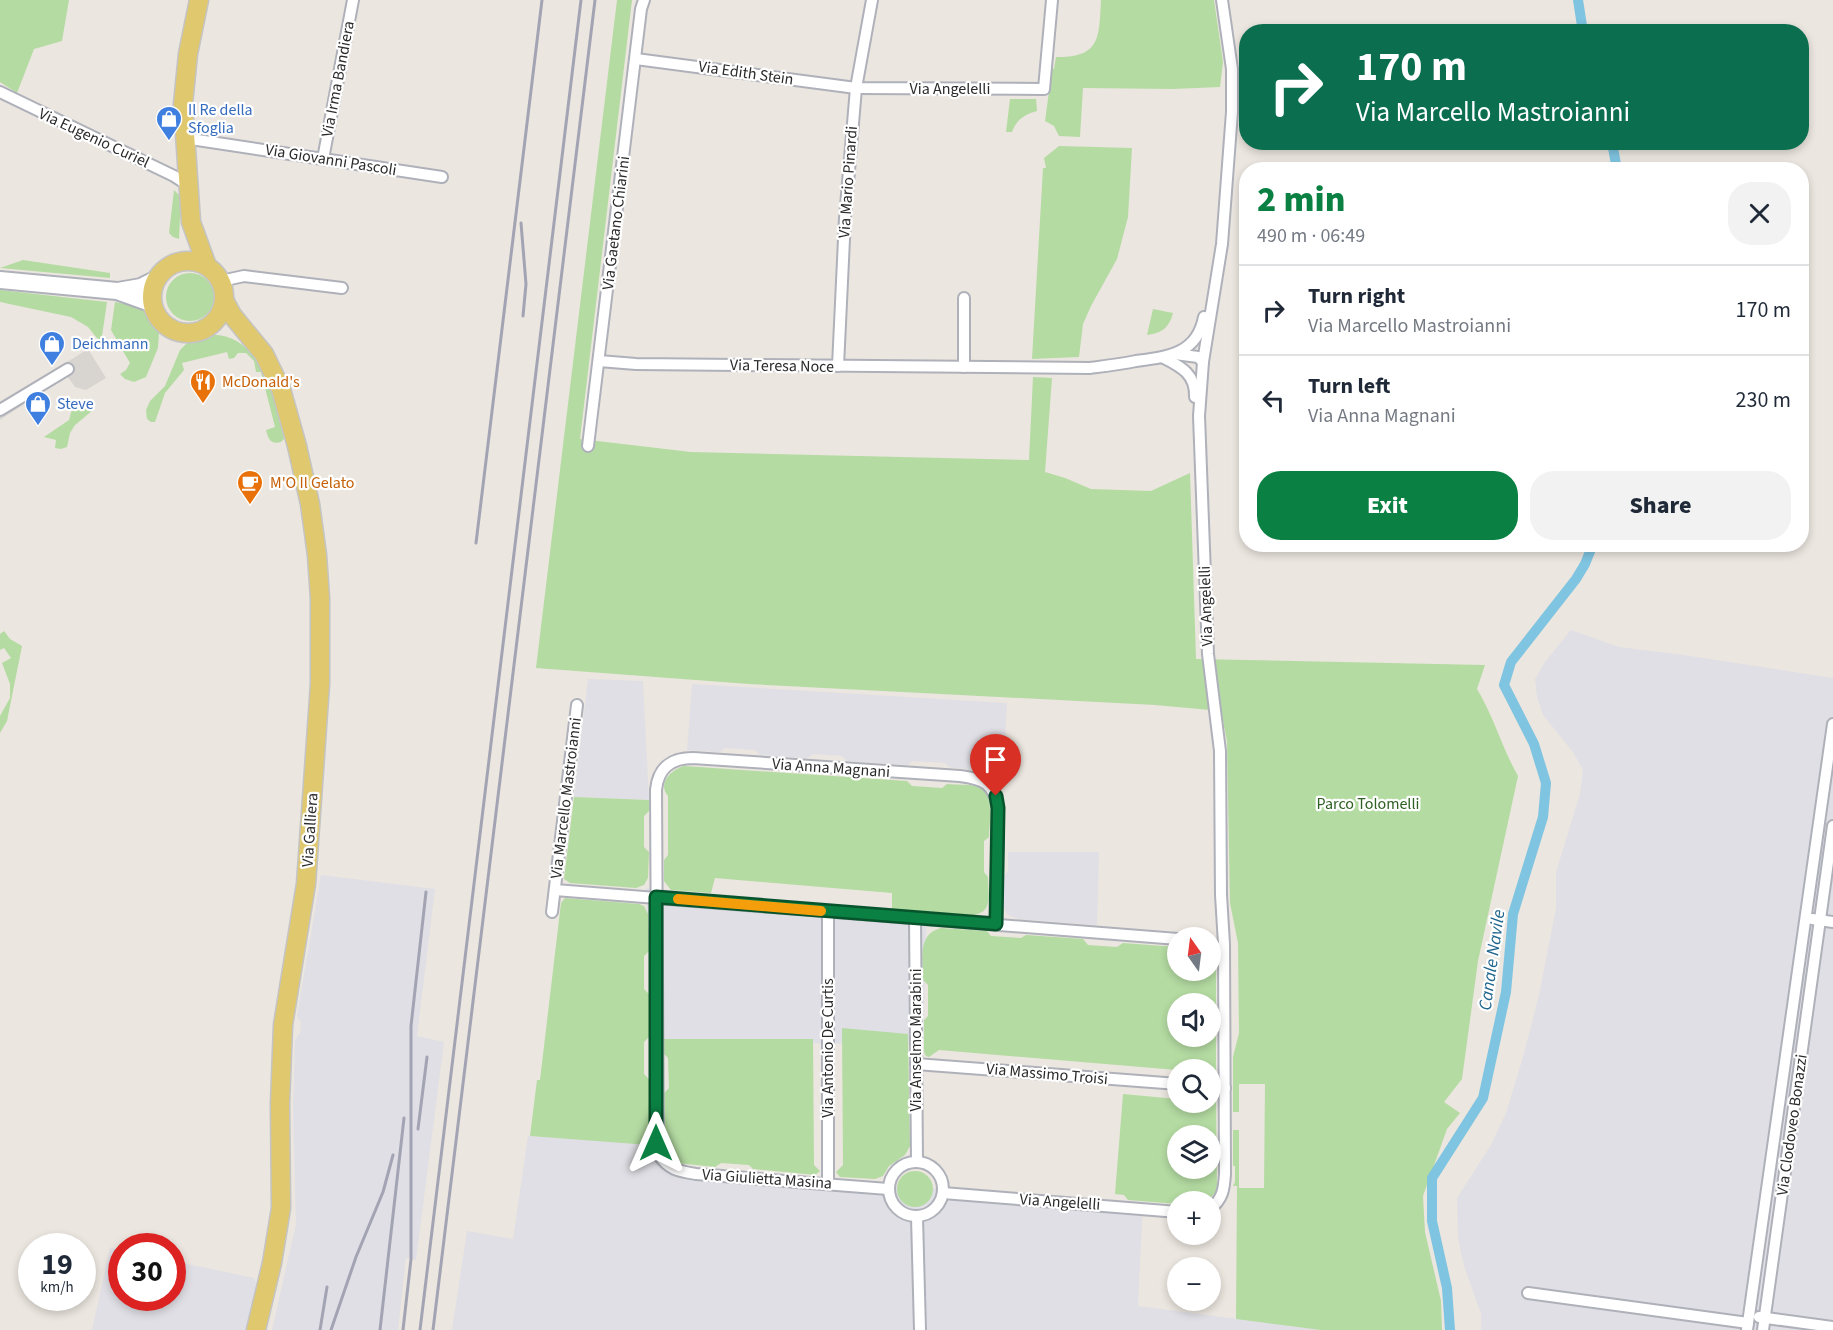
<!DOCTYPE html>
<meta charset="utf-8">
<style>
body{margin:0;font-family:"Source Sans 3",sans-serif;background:#f2f2f3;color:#1f2937;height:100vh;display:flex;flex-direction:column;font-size:22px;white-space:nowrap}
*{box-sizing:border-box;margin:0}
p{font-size:20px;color:#747a83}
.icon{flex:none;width:33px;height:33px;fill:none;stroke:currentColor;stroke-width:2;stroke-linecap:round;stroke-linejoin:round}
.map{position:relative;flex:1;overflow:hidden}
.details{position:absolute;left:1239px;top:162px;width:570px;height:390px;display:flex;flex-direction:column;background:#fff;border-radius:24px;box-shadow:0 3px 9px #0003}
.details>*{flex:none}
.banner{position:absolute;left:1239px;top:24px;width:570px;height:126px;border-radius:24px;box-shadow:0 3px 9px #0003;background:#0b6e4f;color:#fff;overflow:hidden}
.needle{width:39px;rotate:346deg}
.tools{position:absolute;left:1167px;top:927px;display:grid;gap:12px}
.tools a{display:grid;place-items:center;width:54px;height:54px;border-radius:50%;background:#fff;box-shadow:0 3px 9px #0003;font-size:30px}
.speed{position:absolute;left:18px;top:1233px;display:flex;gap:12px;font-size:30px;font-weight:700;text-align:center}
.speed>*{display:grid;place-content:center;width:78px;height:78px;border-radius:50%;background:#fff;box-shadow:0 3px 9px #0003;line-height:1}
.speed small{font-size:15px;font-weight:400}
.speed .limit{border:9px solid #d22;background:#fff;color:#111}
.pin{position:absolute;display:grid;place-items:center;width:51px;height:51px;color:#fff;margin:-62px -26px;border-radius:50% 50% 50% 0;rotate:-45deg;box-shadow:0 0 6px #0007}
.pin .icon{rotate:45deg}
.me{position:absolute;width:66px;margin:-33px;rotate:0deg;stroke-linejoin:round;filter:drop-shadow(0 0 4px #0008)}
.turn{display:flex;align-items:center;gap:21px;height:126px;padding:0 18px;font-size:27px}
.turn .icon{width:78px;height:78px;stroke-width:2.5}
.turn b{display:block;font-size:42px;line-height:51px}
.round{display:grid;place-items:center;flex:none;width:63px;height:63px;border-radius:24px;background:#f2f2f3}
.overview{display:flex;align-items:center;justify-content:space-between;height:102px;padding:0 18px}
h1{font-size:36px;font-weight:800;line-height:45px;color:#0b8043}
.primary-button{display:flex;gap:12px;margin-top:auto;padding:12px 18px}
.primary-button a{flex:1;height:69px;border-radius:24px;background:#0b8043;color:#fff;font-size:24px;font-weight:800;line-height:69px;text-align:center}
.primary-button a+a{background:#f2f2f3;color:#1f2937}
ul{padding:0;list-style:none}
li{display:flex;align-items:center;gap:18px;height:90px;padding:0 18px;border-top:2px solid #e0e1e3}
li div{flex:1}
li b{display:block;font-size:22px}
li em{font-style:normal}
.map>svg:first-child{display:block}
</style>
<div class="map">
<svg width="1833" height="1330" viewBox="0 0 1833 1330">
<rect width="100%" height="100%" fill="#ebe6df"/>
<g fill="#e0dfe5">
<path d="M1571,630L1619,647L1684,655L1833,678V1330H1481V1314L1464,1266L1458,1239L1457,1198L1491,1145L1506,1113L1523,1057L1539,995L1556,908V872L1580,794L1583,770L1573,752L1543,715L1537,697L1535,679L1545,662Z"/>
<path d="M588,679L643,681L649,800L574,797Z"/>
<path d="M692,684L1007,703L1003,774L997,779L982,771L949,767L945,763L912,761L908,765L847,761L842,756L813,754L807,758L760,755L755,750L725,748L720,752L687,750Z"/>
<path d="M1008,852H1099L1097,925L1018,919L1008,915L1004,909V876L1008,871Z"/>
<path d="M321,875L435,889L417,1036L444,1042L416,1260L406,1258L398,1330H272L296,1224L293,1109L295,1040L300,1033L301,1022L297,1016Z"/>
<path d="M646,888L927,911L923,1045L652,1041Z"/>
<path d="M528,1136L641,1143L668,1162L704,1173L1143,1202L1138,1306L1321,1330H452L467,1231L513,1239Z"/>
<path d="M110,1248L121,1250L122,1298H172L173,1261L254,1278L261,1292L251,1330H92Z"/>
</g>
<g fill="#b4dba2" fill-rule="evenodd">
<path d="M0,0H69L62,41L34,49L17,93L0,82Z"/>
<path d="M617,0H632L580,439L691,452L1029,460L1033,377L1052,378L1045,472L1065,478L1091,489L1151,491L1190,473L1196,659L1485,665L1477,689C1494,717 1502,748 1518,776L1478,961L1462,1079L1444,1102L1460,1113L1447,1129L1423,1196L1425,1232L1441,1301L1442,1330H1321L1236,1319L1237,1186H1233L1235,1182V1166H1233V1130H1239V1188H1264L1265,1084H1239V1112H1233V1057L1239,1033L1238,943L1230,903L1227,741L1221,711L1155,705L749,684L536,668Z"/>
<path d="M1101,0H1214L1223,62L1220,87L1173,89L1083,88L1080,137L1059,136L1054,126L1045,121L1052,69H1054L1056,57C1101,58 1099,37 1101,0Z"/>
<path d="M1010,99H1036L1037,111C1025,114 1016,120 1012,132H1006Z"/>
<path d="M1059,146L1132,148L1128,217L1117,259L1091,306L1083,324L1079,357L1032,359L1043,168H1046L1044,158Z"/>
<path d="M174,190L181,197L179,239L173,237L169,233Z"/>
<path d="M23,260L110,273V278L0,268Z"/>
<circle cx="190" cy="297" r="24"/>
<path d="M0,290L107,302L101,343L88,327L71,317L0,302Z"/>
<path d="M115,302L139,307L151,317L159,333L158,348L146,377L134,382L125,379L120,374L126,370L130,363L111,330Z"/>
<path d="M1153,309L1173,313C1169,328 1162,333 1147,335Z"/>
<path d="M210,335C245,332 270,372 279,402C280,406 278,411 279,416C279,423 283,431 284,439L281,442C271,445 268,439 266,430L275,427L261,372H256L254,361L246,353H238L234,358L229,359L227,352L182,363L184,370L165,393L155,422H151L147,419L146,410L150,401L165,386L180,350L190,340Z"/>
<path d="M83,400L87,401L92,411L75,425L70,433L67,447L61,449L55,448L56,440L44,437L69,420L73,406Z"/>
<path d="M4,631L10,639L22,646L7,721L0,733V716L10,698V684L2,663L11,658L4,648L0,650V634Z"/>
<path d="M684,766L907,781L912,786L942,788L947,784C956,785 967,784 976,786C996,792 989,822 989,837L984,841V872L988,877C988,894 994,913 972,915L892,909V893L715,878L711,893L671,890L664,881V860L668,855V796C657,783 671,770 684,766Z"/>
<path d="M574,797L649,800V811L644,816V847L649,852L648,878L644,885L636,888L570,883L564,879Z"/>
<path d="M565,898L639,904L644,906L648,914L649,951L644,956V989L649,994V1037L644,1042V1074L649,1079V1145L530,1136L537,1080H540L561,903Z"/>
<path d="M941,928L987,931L991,936L1021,938L1026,935L1083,939L1088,945L1117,947L1123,943L1177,947L1178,970H1210L1211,952L1216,964V1078L1213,1080L1211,1077L1210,1070H1177L939,1050L929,1057L926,1056L924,1052V1020L928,1016V985L923,980C923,960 917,934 941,928ZM1178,1004H1210V1036H1178Z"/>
<path d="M842,1028L908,1034L910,1146L905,1155L889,1166L883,1176L875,1179L840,1177L836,1172L843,1165Z"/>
<path d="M664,1039H813L814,1165L820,1171L815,1175L753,1169L749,1165L721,1163L715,1167L677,1163C657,1149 665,1115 664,1093L669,1088L668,1058L664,1054Z"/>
<path d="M1123,1094L1177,1099L1178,1102H1210L1211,1095L1216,1097L1217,1186L1216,1192L1207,1201L1178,1202L1177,1204L1128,1200L1124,1195L1115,1194ZM1178,1136H1210V1168H1178Z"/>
<circle cx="915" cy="1189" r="18"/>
</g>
<path fill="#d8d5d1" d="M88,349L106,378L86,390L75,387L67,376L0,420V404Z"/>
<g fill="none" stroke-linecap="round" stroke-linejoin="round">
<g stroke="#7fc4e0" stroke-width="10">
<path d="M1578,0L1583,32"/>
<path d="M1612,142L1617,170"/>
<path d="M1450,1330L1447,1288L1432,1221V1178L1483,1098L1506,992L1513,914L1543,817L1546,783L1534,744L1504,685L1511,662L1576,579L1585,564L1593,544"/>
</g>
<defs>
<g id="street">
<path d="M636,59L856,88L1044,89L1052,0"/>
<path d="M0,92L174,176L188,185"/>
<path d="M184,138L442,177"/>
<path d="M323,159L353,0"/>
<path d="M221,281L244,276L342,288"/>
<path d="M964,298V367"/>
<path d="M1175,354L1198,357L1203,362"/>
<path d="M1164,358C1182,367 1196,375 1195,397"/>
<path d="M599,361L636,364L1090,368C1105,366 1121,364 1136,361C1168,357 1197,354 1204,317"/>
<path d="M838,366L845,218L856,88L872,0"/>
<path d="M0,410L68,369"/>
<path d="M588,446L641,9L644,0"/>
<path d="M555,890L1178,939"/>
<path d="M552,912L577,705"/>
<path d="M915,918L917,1161"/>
<path d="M1812,919L1833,922"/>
<path d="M916,1064L1178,1084"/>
<path d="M1210,1087L1225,1088"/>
<circle cx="916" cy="1189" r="27"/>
<path d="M828,1184V912"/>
<path d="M888,1189L696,1174C678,1171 669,1170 658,1154L656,790C658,768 671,758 693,758L960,776C984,779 994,784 998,808L996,924"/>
<path d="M943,1193L1178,1212"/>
<path d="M1210,1209C1223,1199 1224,1189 1225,1174L1224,944L1221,895L1220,751L1208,654L1199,416L1203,362L1222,244L1232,112V69L1222,0"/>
<path d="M917,1217L920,1330"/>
<path d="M1528,1293L1748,1323"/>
<path d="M1759,1317L1833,1327"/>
<path d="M1747,1330L1833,724"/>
<path d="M1763,1330L1833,826"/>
</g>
<g id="secondary">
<path d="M0,280L117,291L153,304"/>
<path d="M118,291L141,287L157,279"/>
</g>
<g id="primary">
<path d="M199,0L188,54L183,104L191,222L207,266"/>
<circle cx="188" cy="297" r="36"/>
<path d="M224,300L232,315L264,354L281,389L297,446L310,504L317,555L320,598V684L306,884L283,1025L280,1104L281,1208L272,1263L256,1330"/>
</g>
</defs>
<use href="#street" stroke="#afb1ba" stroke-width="14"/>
<use href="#secondary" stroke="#afb1ba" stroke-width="20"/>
<use href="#primary" stroke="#c4c4c4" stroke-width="21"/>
<use href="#street" stroke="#fff" stroke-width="10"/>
<use href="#secondary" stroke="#fff" stroke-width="16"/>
<use href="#primary" stroke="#e0c86f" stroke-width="18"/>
<g stroke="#a2a4b3" stroke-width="3">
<path d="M521,223L526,284L523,316"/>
<path d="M476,543L542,0"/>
<path d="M418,1129L427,1057"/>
<path d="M320,1330L327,1287"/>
<path d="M331,1330L356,1257L383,1192L393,1155"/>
<path d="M380,1330L404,1118"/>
<path d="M403,1330L411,1259V1026L426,892"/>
<path d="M420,1330L581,0"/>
<path d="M433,1330L595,0"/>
</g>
</g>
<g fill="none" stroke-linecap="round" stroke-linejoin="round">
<defs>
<path id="route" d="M656,1143V897L996,924L998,808L996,796"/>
</defs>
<use href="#route" stroke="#07532c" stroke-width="15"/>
<use href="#route" stroke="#0b8043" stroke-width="10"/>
<path stroke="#f59e0b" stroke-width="10" d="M678,899L821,911"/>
</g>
<defs>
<symbol id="shop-pin" viewBox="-11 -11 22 30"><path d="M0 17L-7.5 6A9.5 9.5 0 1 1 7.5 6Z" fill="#3f7fe0" stroke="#fff"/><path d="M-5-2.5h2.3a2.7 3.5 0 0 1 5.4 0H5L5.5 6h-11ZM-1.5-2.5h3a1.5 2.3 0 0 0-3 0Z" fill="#fff"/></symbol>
<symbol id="restaurant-pin" viewBox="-11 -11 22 30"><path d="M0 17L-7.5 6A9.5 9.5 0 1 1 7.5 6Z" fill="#e8710a" stroke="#fff"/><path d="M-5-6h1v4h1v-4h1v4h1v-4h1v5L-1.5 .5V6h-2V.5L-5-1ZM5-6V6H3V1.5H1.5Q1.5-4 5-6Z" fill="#fff"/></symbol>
<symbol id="cafe-pin" viewBox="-11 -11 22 30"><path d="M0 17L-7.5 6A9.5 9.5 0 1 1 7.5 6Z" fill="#e8710a" stroke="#fff"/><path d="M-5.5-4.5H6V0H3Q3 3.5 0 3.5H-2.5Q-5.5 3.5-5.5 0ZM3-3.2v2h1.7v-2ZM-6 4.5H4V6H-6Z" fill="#fff"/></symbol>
</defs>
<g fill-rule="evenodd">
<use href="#shop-pin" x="154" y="104" width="30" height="40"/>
<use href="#shop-pin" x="37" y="329" width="30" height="40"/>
<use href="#restaurant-pin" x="188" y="367" width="30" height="40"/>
<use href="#shop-pin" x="23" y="389" width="30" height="40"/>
<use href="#cafe-pin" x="235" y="468" width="30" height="40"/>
</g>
<g text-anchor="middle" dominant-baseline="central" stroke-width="4.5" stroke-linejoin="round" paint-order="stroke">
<g font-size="16" fill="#2b2b2b" stroke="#fff">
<text transform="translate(746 73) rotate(8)">Via Edith Stein</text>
<text transform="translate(338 79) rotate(-79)">Via Irma Bandiera</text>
<text x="950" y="89">Via Angelelli</text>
<text transform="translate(94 138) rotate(25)">Via Eugenio Curiel</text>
<text transform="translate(331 160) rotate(9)">Via Giovanni Pascoli</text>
<text transform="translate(848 182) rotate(-86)">Via Mario Pinardi</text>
<text transform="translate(616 223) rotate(-83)">Via Gaetano Chiarini</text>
<text transform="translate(782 366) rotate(1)">Via Teresa Noce</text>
<text transform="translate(1206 606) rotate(-92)">Via Angelelli</text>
<text transform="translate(831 768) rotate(4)">Via Anna Magnani</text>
<text transform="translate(566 798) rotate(-83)">Via Marcello Mastroianni</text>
<text transform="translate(310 830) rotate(-86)">Via Galliera</text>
<text transform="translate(916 1040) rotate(-90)">Via Anselmo Marabini</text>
<text transform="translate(828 1048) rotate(-90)">Via Antonio De Curtis</text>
<text transform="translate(1047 1074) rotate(5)">Via Massimo Troisi</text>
<text transform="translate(1792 1125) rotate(-82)">Via Clodoveo Bonazzi</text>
<text transform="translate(767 1179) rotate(4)">Via Giulietta Masina</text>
<text transform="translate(1060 1202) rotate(4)">Via Angelelli</text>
</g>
<g font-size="16" fill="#366cbe" stroke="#fff" text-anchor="start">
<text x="188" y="110">Il Re della<tspan x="188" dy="18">Sfoglia</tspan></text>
<text x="72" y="344">Deichmann</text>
<text x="57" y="404">Steve</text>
</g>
<g font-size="16" fill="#c56008" stroke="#fff" text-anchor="start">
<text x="222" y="382">McDonald's</text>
<text x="270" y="483">M'O Il Gelato</text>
</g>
<g font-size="16" fill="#2e6023" stroke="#fff">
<text x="1368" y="804">Parco Tolomelli</text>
</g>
<g font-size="18" font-style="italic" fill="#1e648c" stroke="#fff">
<text transform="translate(1492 960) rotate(-82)">Canale Navile</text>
</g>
</g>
</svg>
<div class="tools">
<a><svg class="needle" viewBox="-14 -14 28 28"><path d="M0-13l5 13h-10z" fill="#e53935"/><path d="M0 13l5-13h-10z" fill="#747a83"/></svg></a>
<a><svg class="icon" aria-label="sound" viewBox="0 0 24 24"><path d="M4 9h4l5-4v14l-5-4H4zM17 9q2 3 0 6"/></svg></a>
<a><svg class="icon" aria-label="search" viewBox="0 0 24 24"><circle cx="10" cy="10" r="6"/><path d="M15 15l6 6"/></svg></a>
<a><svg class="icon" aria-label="layers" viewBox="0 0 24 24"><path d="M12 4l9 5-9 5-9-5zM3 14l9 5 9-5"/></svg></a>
<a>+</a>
<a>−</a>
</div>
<div class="speed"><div>19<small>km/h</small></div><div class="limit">30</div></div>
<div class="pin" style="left:996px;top:796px;background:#d93025"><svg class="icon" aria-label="arrive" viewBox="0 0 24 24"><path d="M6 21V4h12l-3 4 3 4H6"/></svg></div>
<svg class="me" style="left:656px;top:1143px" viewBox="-20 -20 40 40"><path d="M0-17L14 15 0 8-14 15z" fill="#0b8043" stroke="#fff" stroke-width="4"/></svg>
<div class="banner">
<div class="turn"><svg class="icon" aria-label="right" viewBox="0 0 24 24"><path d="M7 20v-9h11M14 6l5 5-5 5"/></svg><div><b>170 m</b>Via Marcello Mastroianni</div></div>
</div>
<section class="details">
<div class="overview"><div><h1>2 min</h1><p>490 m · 06:49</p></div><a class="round"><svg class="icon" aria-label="close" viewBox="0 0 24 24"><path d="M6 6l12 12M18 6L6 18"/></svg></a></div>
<ul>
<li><svg class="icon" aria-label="right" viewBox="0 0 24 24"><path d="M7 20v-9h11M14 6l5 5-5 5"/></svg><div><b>Turn right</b><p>Via Marcello Mastroianni</p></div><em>170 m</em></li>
<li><svg class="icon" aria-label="left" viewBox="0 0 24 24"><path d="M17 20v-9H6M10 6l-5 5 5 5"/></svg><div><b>Turn left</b><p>Via Anna Magnani</p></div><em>230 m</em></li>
</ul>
<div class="primary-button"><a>Exit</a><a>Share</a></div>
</section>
</div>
